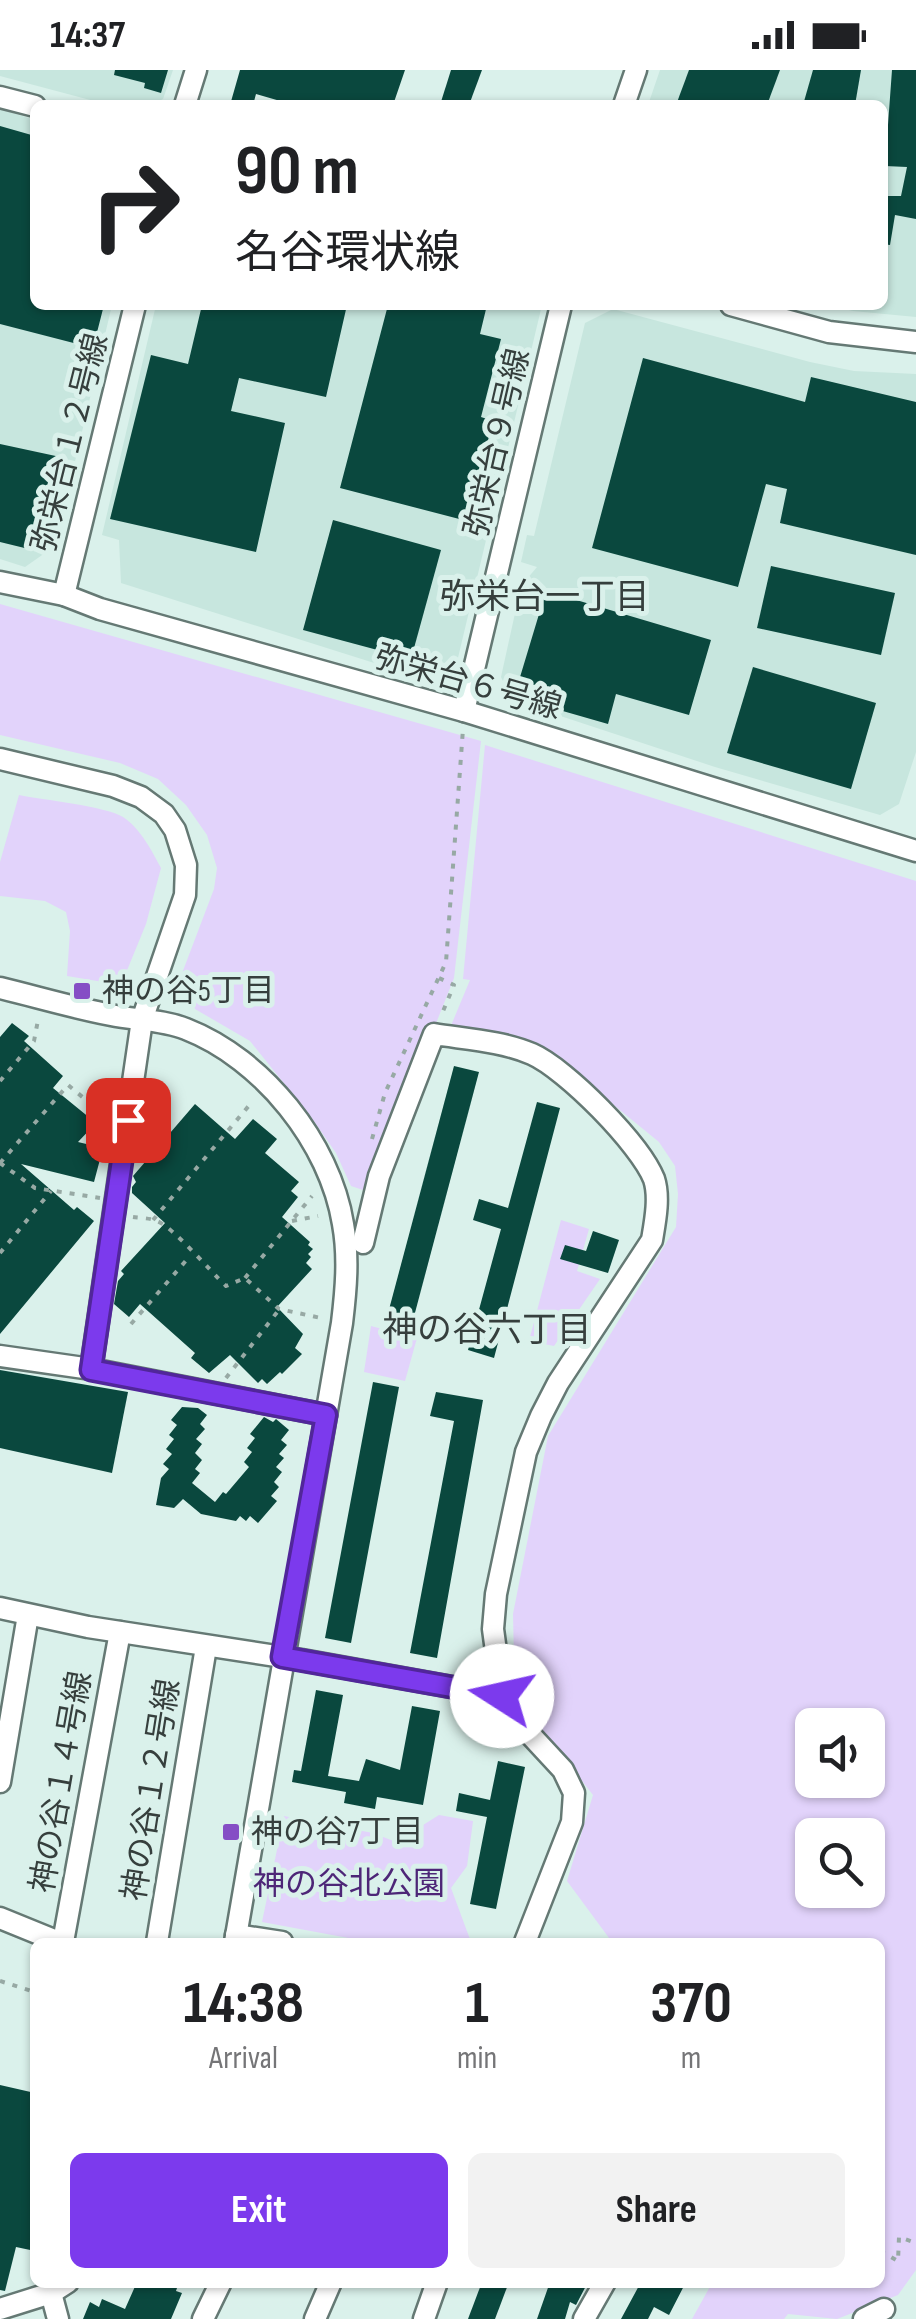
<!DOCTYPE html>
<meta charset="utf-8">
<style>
body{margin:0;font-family:"Sofia Sans Condensed","Noto Sans JP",sans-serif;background:#f2f2f2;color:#202124;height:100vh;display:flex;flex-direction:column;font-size:38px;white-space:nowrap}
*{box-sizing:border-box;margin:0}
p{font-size:32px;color:#757577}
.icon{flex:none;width:55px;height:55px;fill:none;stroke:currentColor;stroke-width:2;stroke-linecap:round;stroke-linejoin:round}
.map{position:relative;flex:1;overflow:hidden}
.side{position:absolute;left:30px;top:1868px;width:855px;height:350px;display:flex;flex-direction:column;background:#fff;border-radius:15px;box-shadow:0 2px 8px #0004}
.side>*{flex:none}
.top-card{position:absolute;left:30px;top:30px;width:858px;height:210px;border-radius:15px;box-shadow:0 2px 8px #0004;background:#fff;color:#202124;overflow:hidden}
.buttons{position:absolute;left:795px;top:1638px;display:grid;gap:20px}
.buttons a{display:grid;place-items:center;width:90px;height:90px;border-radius:15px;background:#fff;box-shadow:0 2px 8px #0004;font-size:50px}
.pin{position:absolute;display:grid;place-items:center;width:85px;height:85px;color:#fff;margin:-42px;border-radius:20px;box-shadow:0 5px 15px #0006}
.me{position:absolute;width:110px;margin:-55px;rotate:280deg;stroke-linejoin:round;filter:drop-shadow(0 0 8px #0008)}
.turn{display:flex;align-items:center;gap:35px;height:210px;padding:0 40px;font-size:45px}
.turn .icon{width:130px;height:130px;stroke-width:2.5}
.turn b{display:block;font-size:70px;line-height:85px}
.eta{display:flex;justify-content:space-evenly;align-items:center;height:170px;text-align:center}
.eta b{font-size:60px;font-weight:700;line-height:70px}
.button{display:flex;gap:20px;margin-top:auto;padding:20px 40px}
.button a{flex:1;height:115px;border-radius:15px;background:#7c3aed;color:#fff;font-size:40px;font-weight:700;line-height:115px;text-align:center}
.button a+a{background:#f2f2f2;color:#202124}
.status{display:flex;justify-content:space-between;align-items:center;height:70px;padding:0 50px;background:#fff;direction:ltr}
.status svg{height:28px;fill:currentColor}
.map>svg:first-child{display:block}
</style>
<div class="status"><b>14:37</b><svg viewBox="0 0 49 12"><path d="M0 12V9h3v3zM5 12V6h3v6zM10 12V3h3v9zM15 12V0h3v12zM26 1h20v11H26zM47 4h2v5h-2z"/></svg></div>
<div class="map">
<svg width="916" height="2249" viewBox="0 0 916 2249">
<rect width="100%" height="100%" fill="#daf1eb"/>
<g fill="#c7e6de">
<path d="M0,0H173L163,29L151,35H109L0,6Z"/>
<path d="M660,0H916V247L853,241L829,235H882V35H648Z"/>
<path d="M0,39L35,50V235H112L55,476L25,497L0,489Z"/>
<path d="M156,235H542L457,592L428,610L121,513L119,470L102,465Z"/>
<path d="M613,239L810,292L854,301L916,304V682L899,734L880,745L715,697L512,630L501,607L521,516L537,497L521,492L527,465L534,466L585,253Z"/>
</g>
<g fill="#e2d3fb" fill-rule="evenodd">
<path d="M0,534L481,671L454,908L369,1122L351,1116L336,1083L311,1047L250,971L195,939L181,906L214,819L217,798L207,765L186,735L158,709L120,693L0,665Z"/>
<path d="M485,675L916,811V2200L898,2225L837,2249L788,2244L784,2249H692L712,2213L880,2212V1872H612L567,1811L593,1725L529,1643L514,1589L513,1544L548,1366L676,1157L678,1124L675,1096L659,1072L544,978L450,958L470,910L463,909ZM812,1655H868V1710H812ZM812,1765H868V1820H812Z"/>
<path d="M19,725C43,730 105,736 123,747C140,758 152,781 161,798L146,854L121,915L67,906L70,861L66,842L45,831L0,826V792Z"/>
<path d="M561,1150L589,1159L577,1201L600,1209L554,1276L529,1271Z"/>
<path d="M371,1256L417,1268L405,1311L364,1302Z"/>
<path d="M439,1745L473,1751L467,1796L451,1818L471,1872H370L262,1852L284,1746L373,1763L396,1772Z"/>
</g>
<g fill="#0a483e">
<path d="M115,0H168L161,23L144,18L145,13L114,5Z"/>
<path d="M240,0H405L393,35H294L256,24L253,35H230Z"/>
<path d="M451,0H482L469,35H440Z"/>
<path d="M689,0H780L767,35H676Z"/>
<path d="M813,0H861L855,35H803Z"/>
<path d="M892,0H916V149L895,145L890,175L882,174V126H901L907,97L885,96Z"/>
<path d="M0,56L35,66V235H104L93,278L0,254Z"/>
<path d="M202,235H347L326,327L239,308L231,341L285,353L256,482L110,449L151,285L188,294Z"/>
<path d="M388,235H487L480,264L501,269L481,347L493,351L467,451L340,418Z"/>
<path d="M643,288L805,332L811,307L916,332V485L780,453L787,419L766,414L738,517L592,478Z"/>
<path d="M0,374L65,388L41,482L0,472Z"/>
<path d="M333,450L441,480L411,589L303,560Z"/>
<path d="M771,496L895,523L881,585L757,558Z"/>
<path d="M546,521L711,570L689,645L616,624L608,654L514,627Z"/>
<path d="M753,597L876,633L851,719L727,683Z"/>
<path d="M12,953L29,966L24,971L63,1006L53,1018L96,1053L78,1072L103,1078L94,1112L21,1094L74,1140L77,1137L94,1151L0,1264V967Z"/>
<path d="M454,996L479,1002L412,1254L387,1247Z"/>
<path d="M537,1032L560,1038L494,1288L468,1280L501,1159L473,1150L479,1129L508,1138Z"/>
<path d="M195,1034L235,1069L253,1049L277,1069L265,1083L299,1112L291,1121L298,1127L282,1147L310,1172L308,1175L313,1179L308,1184L311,1187L306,1193L312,1199L277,1237L303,1264L295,1278L302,1284L282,1304L280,1302L267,1314L262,1309L258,1313L230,1285L209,1303L191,1288L195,1283L140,1234L129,1247L114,1234L118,1211L124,1204L121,1201L165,1153L132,1123V1117L136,1112L133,1106Z"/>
<path d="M593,1161L619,1170L608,1203L560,1189L565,1175L586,1181Z"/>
<path d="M0,1300L128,1322L112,1403L0,1378Z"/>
<path d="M373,1312L399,1317L351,1573L325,1568Z"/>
<path d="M436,1322L483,1330L437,1588L410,1583L454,1351L430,1346Z"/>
<path d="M182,1337L198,1338L207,1345L200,1354L205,1359L196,1369L202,1374L195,1383L202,1390L195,1399L200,1403L192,1413L215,1432L223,1422L226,1424L249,1397L244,1392L252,1382L247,1378L255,1368L250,1364L264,1347L273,1352L276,1349L289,1360L281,1370L287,1375L279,1384L284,1388L276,1397L282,1402L274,1412L279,1417L271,1426L277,1431L258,1453L250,1446L246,1451L240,1446L236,1451L201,1444L183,1429L174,1438L156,1435L161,1408L169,1399L163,1394L172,1384L166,1379L174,1369L169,1365L177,1355L171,1350Z"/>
<path d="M316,1620L343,1625L328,1706L359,1711L366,1689L400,1700L412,1636L440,1641L423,1735L377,1727L375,1739L344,1733L346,1722L292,1712L294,1700L301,1701Z"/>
<path d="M498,1691L525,1697L496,1839L470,1834L487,1747L456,1741L459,1723L490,1730Z"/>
<path d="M0,2015L35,2023V2181L16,2177L5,2221L0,2220Z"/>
<path d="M137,2212H179L176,2221L182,2223L171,2249H83L90,2232L99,2237L102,2229L125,2239Z"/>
<path d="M482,2212H509L495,2249H468Z"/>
<path d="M550,2212H588L576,2235L570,2232L565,2249H537Z"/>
<path d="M641,2212H686L669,2245L654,2237L648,2249H621Z"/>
</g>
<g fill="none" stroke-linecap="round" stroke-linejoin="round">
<defs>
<g id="minor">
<path d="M0,27L35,36"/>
<path d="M185,35L196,0"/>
<path d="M624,35L636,0"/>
<path d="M731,235L829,262L916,272"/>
<path d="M0,512L64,525L100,539L464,641L916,781"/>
<path d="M64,525L135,235"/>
<path d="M464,641L561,235"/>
<path d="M0,689L113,716L141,727L164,744L175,760L186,795L185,825L142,950L91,1299L326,1345"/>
<path d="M0,918C37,927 74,938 111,945C135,950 164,950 186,959C263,989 330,1073 343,1154C349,1187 346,1220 342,1253L235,1872"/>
<path d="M363,1173L379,1106L434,964C465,969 502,971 532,984C566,999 640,1074 654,1109C660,1127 655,1152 652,1170L558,1313L541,1346L526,1382L496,1524L493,1559L502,1626L525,1659L563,1700L574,1723L572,1752L525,1872"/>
<path d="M0,1286L91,1299"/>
<path d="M0,1538L88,1557L302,1590L502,1626"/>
<path d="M0,1712L28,1545"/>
<path d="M0,1848L59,1872"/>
<path d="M236,1865L282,1872"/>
<path d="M63,1872L120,1562"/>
<path d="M157,1872L206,1577"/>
<path d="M51,2223L58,2249"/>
<path d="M0,2239L51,2223L68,2212"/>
<path d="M203,2249L221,2212"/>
<path d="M315,2249L331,2212"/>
<path d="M424,2249L437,2212"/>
<path d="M584,2249L605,2212"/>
<path d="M864,2249L884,2239"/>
</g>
</defs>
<use href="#minor" stroke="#657974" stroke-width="25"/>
<g stroke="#97a9a4" stroke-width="4" stroke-dasharray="5 8" stroke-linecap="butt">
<path d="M439,908L454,915L441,946"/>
<path d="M0,1011L34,971L38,950"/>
<path d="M372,1069L385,1023L446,892L463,659"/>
<path d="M0,1093L68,1015L104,1045"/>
<path d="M0,1093L35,1118L100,1128"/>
<path d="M133,1147C140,1148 150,1148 157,1151C173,1157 210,1201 226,1216L245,1208L279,1239L321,1248"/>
<path d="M153,1150L252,1032"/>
<path d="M292,1151L318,1146"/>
<path d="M0,1183L51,1121"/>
<path d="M245,1208L312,1126"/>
<path d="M131,1254L190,1186"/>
<path d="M226,1308L278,1241"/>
<path d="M0,1911L35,1922"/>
<path d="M880,2181L898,2191L899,2167L916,2173"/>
</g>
<use href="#minor" stroke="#fff" stroke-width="20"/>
</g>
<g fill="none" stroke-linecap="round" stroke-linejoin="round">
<defs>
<path id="route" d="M128,1050L91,1300L326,1345L282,1587L502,1626"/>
</defs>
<use href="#route" stroke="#51269a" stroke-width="25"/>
<use href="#route" stroke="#7c3aed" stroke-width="18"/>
</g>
<g fill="#854ec5" stroke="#daf1eb" stroke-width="4">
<rect x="72" y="911" width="20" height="20" rx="5"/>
<rect x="221" y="1752" width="20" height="20" rx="5"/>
</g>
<g text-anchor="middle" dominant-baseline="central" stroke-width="10" stroke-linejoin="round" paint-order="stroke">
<g font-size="32" fill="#363f3d" stroke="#daf1eb">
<text transform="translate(71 373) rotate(-76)">弥栄台１２号線</text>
<text transform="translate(498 373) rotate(-77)">弥栄台９号線</text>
<text transform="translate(468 613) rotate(16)">弥栄台６号線</text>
<text transform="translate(62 1712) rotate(-80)">神の谷１４号線</text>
<text transform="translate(152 1720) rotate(-81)">神の谷１２号線</text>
</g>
<g font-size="32" fill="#363f3d" stroke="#daf1eb" text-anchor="start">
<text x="102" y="921">神の谷5丁目</text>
<text x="251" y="1762">神の谷7丁目</text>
</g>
<g font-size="32" fill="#4d2677" stroke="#daf1eb">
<text x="349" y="1814">神の谷北公園</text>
</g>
<g font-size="35" fill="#363f3d" stroke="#daf1eb">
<text x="545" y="527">弥栄台一丁目</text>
<text x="487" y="1260">神の谷六丁目</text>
</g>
</g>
</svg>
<div class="buttons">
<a><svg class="icon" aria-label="sound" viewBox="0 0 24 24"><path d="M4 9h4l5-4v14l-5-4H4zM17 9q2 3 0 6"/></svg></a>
<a><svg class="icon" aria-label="search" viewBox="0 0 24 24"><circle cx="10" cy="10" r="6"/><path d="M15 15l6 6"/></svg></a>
</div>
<div class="pin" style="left:128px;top:1050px;background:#d93025"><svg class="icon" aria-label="arrive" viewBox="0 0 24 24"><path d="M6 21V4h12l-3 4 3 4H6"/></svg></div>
<svg class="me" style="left:502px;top:1626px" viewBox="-20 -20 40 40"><circle r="19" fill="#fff"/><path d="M0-13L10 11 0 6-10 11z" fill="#7c3aed"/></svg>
<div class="top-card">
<div class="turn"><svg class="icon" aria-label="right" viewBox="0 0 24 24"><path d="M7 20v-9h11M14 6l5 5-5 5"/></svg><div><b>90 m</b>名谷環状線</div></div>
</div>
<section class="side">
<div class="eta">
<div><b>14:38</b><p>Arrival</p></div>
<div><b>1</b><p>min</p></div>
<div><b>370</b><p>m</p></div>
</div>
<div class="button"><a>Exit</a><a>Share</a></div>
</section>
</div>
